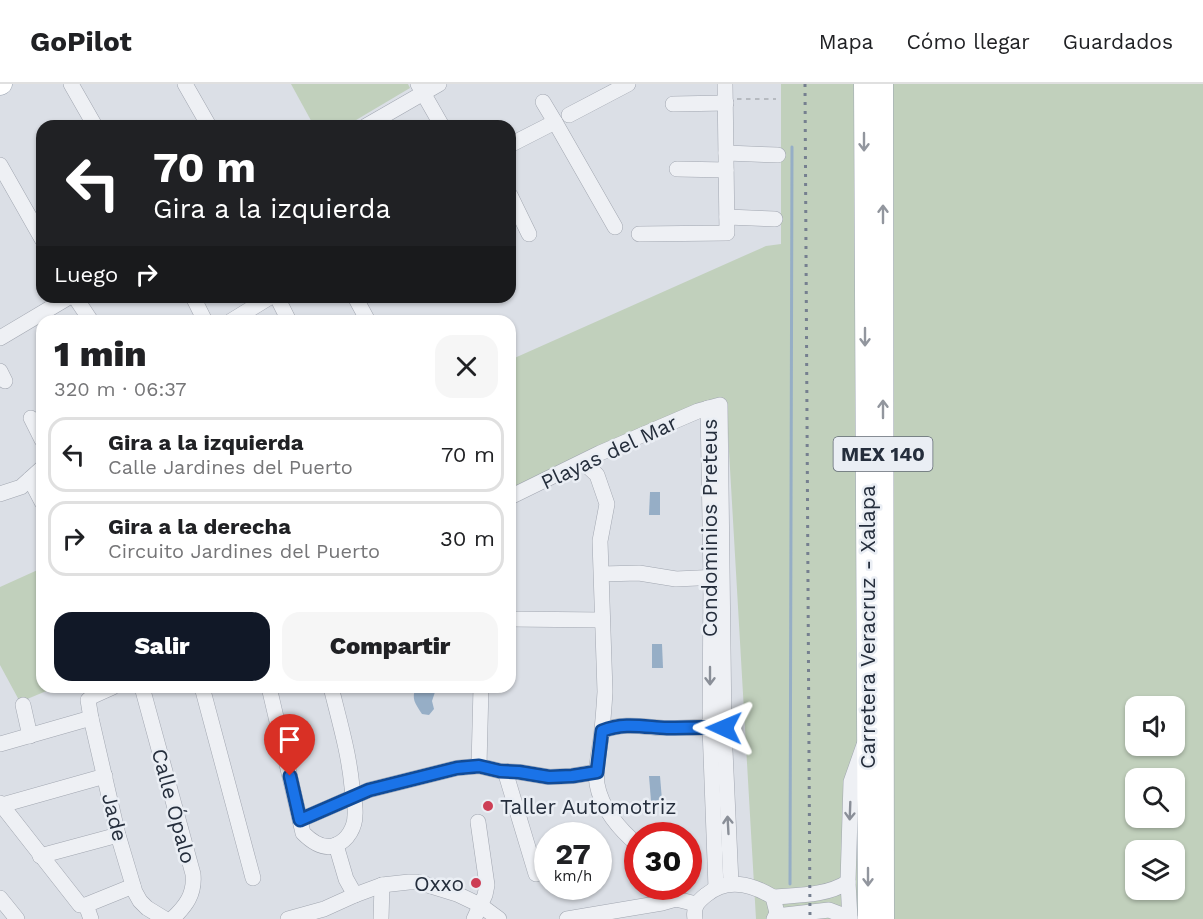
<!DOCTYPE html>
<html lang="es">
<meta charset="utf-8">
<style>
body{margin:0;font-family:"Work Sans",sans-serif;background:#f6f6f6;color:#202124;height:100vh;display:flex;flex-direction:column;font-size:22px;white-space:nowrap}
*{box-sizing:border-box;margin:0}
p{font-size:20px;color:#757577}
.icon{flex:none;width:33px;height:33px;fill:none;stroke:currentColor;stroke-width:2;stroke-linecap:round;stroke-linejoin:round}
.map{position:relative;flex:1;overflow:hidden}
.panel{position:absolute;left:36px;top:231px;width:480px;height:378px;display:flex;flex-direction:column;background:#fff;border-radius:18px;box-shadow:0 2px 4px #0004}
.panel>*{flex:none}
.hud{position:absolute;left:36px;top:36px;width:480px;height:183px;border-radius:18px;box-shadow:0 2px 4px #0004;background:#202124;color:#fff;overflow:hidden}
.fabs{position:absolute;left:1125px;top:612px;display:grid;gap:12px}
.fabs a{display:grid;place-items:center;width:60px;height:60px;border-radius:12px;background:#fff;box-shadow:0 2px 4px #0004;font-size:30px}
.speed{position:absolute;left:534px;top:738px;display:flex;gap:12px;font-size:30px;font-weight:700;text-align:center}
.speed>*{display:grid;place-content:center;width:78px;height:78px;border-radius:50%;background:#fff;box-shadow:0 2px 4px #0004;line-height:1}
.speed small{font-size:15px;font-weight:400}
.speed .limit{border:9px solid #d22;background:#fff;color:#111}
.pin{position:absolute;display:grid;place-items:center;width:51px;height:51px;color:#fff;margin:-62px -26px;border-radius:50% 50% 50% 0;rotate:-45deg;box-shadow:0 0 6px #0007}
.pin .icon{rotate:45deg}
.me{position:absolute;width:66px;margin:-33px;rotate:271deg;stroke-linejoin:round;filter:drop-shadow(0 0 4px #0008)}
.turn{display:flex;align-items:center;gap:21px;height:126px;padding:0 18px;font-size:27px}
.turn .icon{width:78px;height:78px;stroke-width:2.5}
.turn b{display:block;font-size:42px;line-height:51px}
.then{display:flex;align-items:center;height:57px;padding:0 18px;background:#0003;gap:12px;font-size:22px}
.round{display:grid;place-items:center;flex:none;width:63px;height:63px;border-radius:18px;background:#f6f6f6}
.overview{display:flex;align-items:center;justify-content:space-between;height:102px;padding:0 18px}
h1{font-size:36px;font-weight:800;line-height:45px}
.primary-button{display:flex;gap:12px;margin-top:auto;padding:12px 18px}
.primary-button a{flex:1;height:69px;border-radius:18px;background:#111827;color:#fff;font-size:24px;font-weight:800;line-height:69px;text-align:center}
.primary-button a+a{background:#f6f6f6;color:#202124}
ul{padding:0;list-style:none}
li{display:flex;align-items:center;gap:18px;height:75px;margin:0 12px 9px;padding:0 6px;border:3px solid #e0e0e0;border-radius:18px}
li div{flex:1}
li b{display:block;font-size:22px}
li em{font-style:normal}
header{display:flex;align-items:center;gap:36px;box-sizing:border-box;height:84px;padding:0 30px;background:#fff;border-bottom:2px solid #e0e0e0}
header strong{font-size:28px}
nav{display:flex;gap:33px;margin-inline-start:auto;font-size:21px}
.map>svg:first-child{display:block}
</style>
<header>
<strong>GoPilot</strong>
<nav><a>Mapa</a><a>Cómo llegar</a><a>Guardados</a></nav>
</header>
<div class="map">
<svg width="1203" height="835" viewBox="0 0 1203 835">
<rect width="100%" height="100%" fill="#dbdfe6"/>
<g fill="#c1d0bc" fill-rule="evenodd">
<path d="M291,0H408L410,4L346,42H314Z"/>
<path d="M781,0H1203V835H756L726,315L510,408V276L766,162L781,160ZM1136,622H1174V662H1136ZM1136,694H1174V734H1136ZM1136,766H1174V806H1136Z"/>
<path d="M42,484V603H56L20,618L0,581V503Z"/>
</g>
<g fill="#96aec6">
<path d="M650,408H660V431H649Z"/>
<path d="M652,560H662L663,584H652Z"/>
<path d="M416,603H434L436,605L432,617L434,625L429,631L422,630C415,619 411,615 416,603Z"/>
<path d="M649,692H660L662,716L651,717Z"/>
</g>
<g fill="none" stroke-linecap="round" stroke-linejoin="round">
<path stroke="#96aec6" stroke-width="3" d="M790,800L792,63"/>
<defs>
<g id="minor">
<path d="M71,0L95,42"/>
<path d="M185,0L209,42"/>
<path d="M418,0L442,42"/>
<path d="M543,18L555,38L615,143"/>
<path d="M673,20L726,19"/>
<path d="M569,31L628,0"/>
<path d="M366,42L439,0"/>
<path d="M510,61L555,38"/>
<path d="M726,69L778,71"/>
<path d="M0,81L42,155"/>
<path d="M677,85L726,86"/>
<path d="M510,111L529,150"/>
<path d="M727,133L775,135"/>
<path d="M639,150L727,149L725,0"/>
<path d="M75,213L91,237"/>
<path d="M193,213L205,237"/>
<path d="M277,213L289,237"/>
<path d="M355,213L368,237"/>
<path d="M231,237L270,213"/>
<path d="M0,254L69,213"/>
<path d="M0,287L5,297"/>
<path d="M708,324L711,493L710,643L716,804"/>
<path d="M31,334L42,356"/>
<path d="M583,378L597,391L607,420L600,457L605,608C604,624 603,639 601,654C599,669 595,685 597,700C601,724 620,746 638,761"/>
<path d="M30,395L42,418"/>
<path d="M0,410L21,403L42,384"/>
<path d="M510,413L600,369L698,327L720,321L724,644L731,799"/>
<path d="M602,490L639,489L676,495L719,493"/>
<path d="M510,535L602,536"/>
<path d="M113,603L93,612L88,616L91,634L118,751L135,808L140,817L147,824L165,835"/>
<path d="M142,603L193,790C195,810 186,822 172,835"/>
<path d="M202,603L253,794"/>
<path d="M269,603L303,749C312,758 324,766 336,761C348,756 355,743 355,731C356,722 353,712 352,703C349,669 339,636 331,603"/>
<path d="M23,621L30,652"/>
<path d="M602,647C623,638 644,643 666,644C684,644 701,643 718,643"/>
<path d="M0,660L91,634"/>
<path d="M479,682L481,603"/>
<path d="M505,687L536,790"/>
<path d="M0,719L80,821H86L133,802"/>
<path d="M2,721L105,692"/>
<path d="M300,736L369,706L457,684L479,682L500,687L519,688L549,693L572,692L596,688"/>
<path d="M336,761L346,795L355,811"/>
<path d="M40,772L118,751"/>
<path d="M773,813C799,811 826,812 848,798"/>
<path d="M0,814L17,835"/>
<path d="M86,821L91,835"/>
<path d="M776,832L829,826L850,834"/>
<path d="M288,835L324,825L355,811L382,801L409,798H418L457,810L480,821L499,835"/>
<path d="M381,835L382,801"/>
<path d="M474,835L485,811L487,801L478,738"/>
<path d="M567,835L662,819L676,815L696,820"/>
<path d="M695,835C693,823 697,818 706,811C727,793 752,800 773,813L777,829L774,835"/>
<path d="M850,835L848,798L851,698L864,661"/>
</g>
<g id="major">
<path d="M864,0L868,835"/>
<path d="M883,0L884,835"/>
<path d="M0,1L2,0"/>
</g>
</defs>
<use href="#minor" stroke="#a1a6b0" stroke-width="16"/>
<use href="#major" stroke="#9ba4b1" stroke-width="21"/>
<path stroke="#b6bac0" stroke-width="2" stroke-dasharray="4.5 4.5" stroke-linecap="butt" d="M737,15H776"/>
<use href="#minor" stroke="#eef0f4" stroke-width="15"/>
<use href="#major" stroke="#fff" stroke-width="20"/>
<path stroke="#757f8f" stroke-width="3" stroke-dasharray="3 6" stroke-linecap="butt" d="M805,0L810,835"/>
</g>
<defs><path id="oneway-shaft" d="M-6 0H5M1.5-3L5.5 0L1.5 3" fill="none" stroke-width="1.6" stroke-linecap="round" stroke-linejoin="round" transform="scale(1.5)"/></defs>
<g stroke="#92969e">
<use href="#oneway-shaft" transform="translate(864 58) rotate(90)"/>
<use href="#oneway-shaft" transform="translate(883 130) rotate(-90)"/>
<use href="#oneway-shaft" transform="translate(865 253) rotate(90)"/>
<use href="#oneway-shaft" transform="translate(883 325) rotate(-90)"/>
<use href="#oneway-shaft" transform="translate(868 793) rotate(90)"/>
</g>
<g stroke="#8a8f98">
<use href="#oneway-shaft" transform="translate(710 592) rotate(90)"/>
<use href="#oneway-shaft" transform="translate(850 727) rotate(92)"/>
<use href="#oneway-shaft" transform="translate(728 741) rotate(-93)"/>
</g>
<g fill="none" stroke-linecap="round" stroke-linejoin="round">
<defs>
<path id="route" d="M290,692L300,736L369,706L457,684L479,682L500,687L519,688L549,693L572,692L597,688L602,647C624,638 644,643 667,644C686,644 705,643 724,644"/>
</defs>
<use href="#route" stroke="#114b97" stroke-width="15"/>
<use href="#route" stroke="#1a73e8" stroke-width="10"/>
</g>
<g fill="#cd3e55" stroke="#eaeef4" stroke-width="2">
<circle cx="488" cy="722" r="6"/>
<circle cx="476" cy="799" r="6"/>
</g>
<g text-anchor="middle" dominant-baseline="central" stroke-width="5" stroke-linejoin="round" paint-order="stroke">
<rect fill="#eaeef4" stroke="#606873" stroke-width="1.5" x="833.5" y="353" width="99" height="34" rx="4.5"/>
<g font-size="20" font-weight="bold" fill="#252e3c">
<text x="883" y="370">MEX 140</text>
</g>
<g font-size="21" fill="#252e3c" stroke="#eaeef4">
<text transform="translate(609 368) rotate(-25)">Playas del Mar</text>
<text transform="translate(709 444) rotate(-90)">Condominios Preteus</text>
<text transform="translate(867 543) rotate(-90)">Carretera Veracruz - Xalapa</text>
<text transform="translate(174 722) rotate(75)">Calle Ópalo</text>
<text transform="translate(115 733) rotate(76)">Jade</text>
</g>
<g font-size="21" fill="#252e3c" stroke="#eaeef4" text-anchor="start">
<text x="500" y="722">Taller Automotriz</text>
<text x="464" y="799" text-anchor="end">Oxxo</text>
</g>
</g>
</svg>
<div class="fabs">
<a><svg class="icon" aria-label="sound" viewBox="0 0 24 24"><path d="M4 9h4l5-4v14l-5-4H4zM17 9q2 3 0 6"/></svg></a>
<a><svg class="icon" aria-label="search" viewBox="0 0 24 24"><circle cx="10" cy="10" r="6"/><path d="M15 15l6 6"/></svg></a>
<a><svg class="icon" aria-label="layers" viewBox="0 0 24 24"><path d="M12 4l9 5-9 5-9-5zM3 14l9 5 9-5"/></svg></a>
</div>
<div class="speed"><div>27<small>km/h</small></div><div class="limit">30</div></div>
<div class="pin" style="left:290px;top:692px;background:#d93025"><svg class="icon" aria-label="arrive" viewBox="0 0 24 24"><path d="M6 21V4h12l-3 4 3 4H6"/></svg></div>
<svg class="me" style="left:724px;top:644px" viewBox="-20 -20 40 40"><path d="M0-17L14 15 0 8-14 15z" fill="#1a73e8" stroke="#fff" stroke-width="4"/></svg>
<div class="hud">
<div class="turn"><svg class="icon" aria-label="left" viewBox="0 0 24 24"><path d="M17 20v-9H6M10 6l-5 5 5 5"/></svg><div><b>70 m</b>Gira a la izquierda</div></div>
<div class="then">Luego<svg class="icon" aria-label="right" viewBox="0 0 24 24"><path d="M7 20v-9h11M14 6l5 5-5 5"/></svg></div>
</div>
<section class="panel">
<div class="overview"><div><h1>1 min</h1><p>320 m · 06:37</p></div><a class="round"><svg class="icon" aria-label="close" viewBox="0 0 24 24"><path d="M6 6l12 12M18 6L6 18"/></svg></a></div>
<ul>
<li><svg class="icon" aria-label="left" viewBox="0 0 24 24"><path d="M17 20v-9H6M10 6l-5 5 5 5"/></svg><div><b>Gira a la izquierda</b><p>Calle Jardines del Puerto</p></div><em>70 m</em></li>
<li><svg class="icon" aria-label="right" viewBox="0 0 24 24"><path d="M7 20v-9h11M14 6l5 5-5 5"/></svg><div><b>Gira a la derecha</b><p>Circuito Jardines del Puerto</p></div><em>30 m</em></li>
</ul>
<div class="primary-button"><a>Salir</a><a>Compartir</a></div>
</section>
</div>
